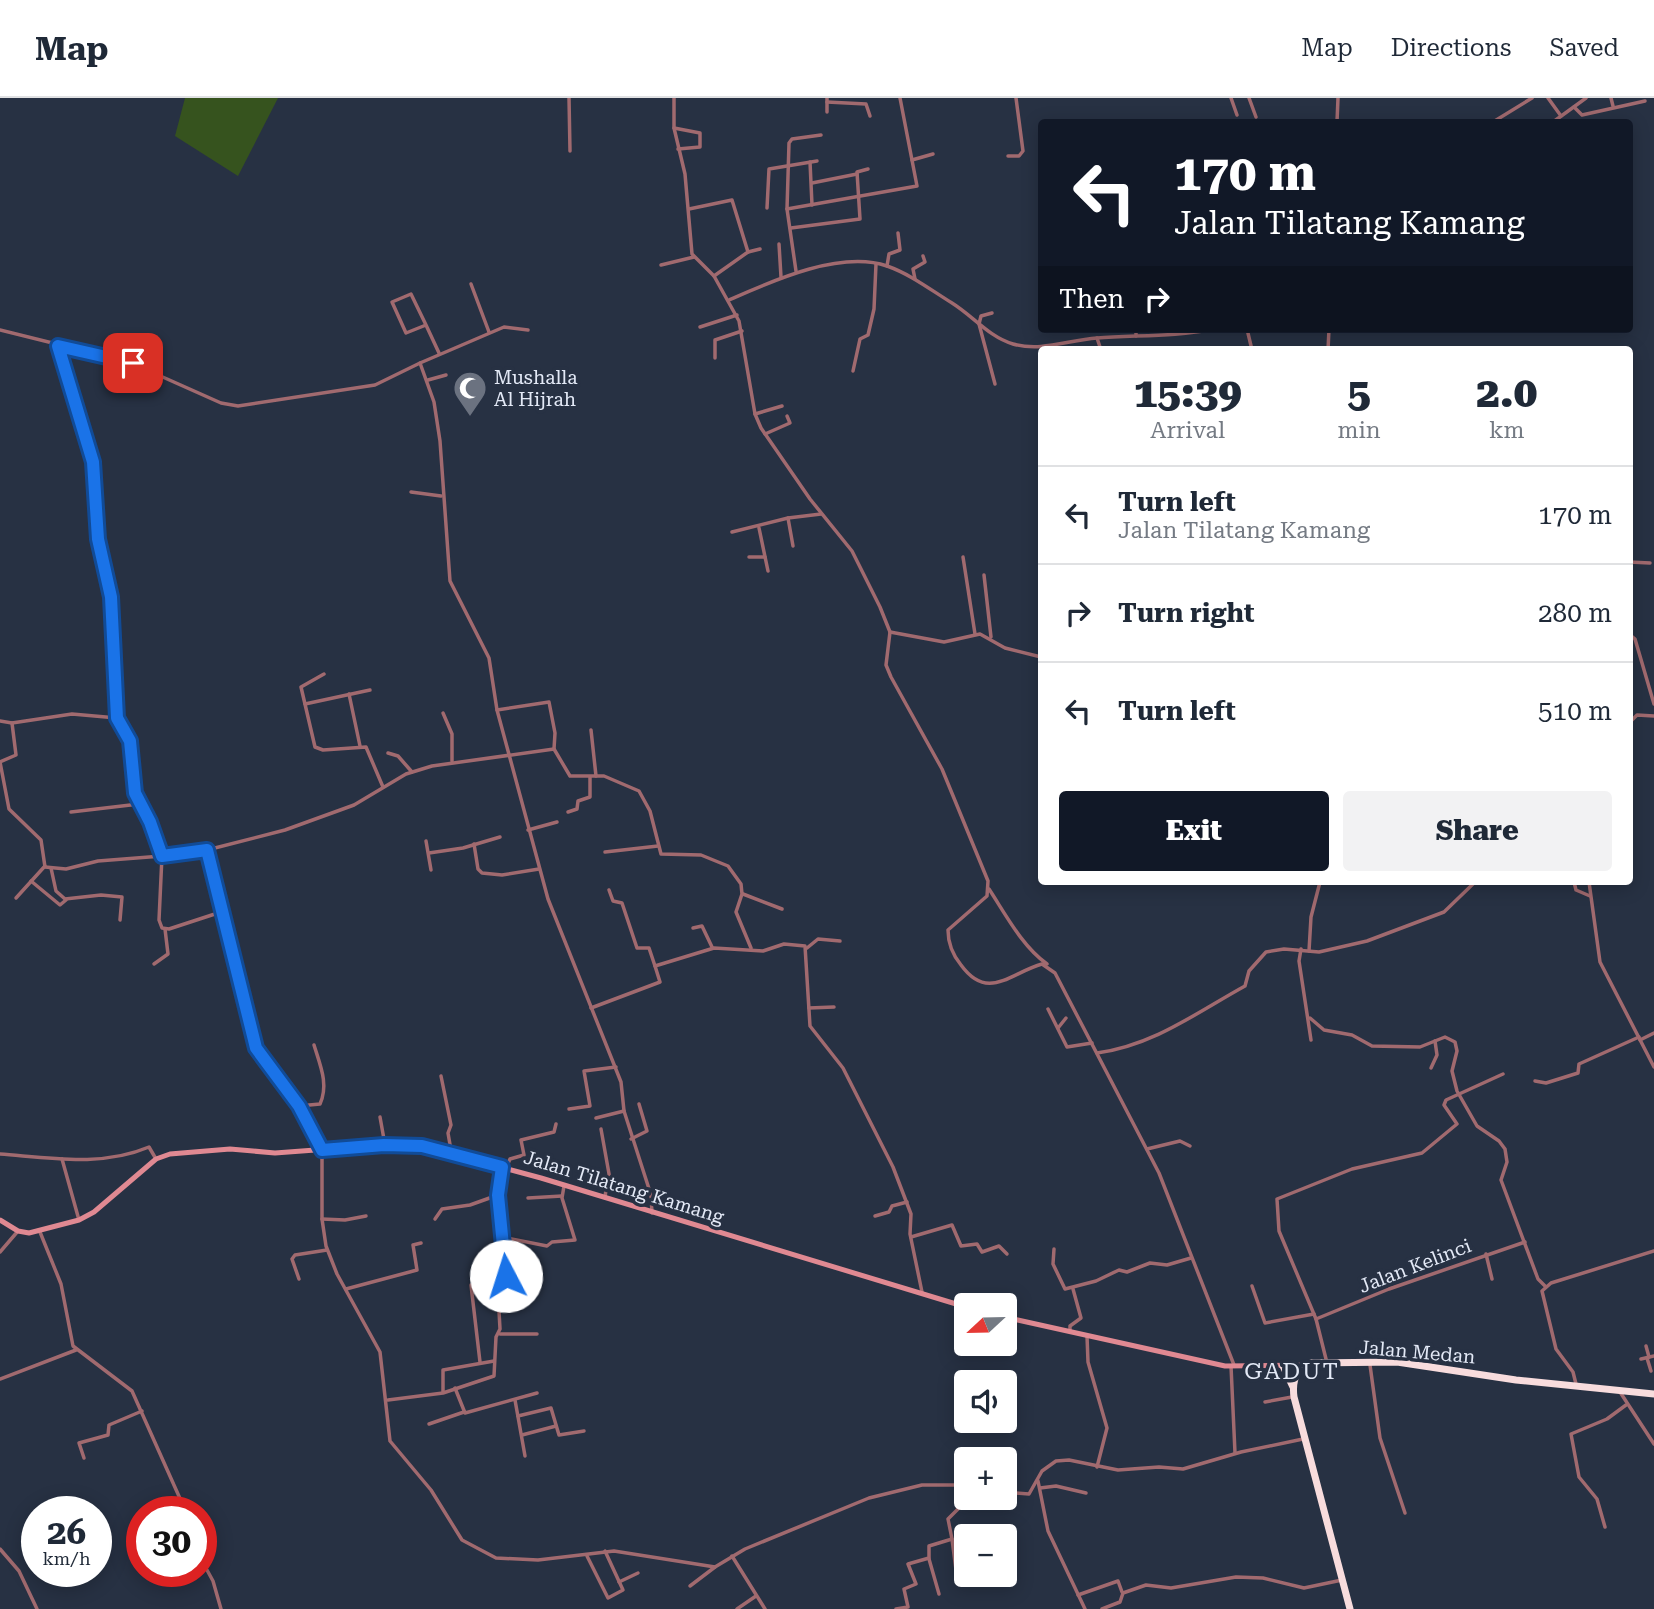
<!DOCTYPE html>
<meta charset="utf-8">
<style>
body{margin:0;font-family:"Roboto Serif",serif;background:#f2f2f3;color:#1f2937;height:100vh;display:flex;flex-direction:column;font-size:26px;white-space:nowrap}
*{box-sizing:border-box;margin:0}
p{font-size:23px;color:#747a83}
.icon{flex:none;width:38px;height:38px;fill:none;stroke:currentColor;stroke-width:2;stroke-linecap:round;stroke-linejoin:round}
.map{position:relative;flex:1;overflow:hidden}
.details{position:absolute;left:1038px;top:248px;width:595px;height:539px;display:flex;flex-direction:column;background:#fff;border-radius:7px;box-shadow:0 4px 18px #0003}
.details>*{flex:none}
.hud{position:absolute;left:1038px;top:21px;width:595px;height:214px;border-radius:7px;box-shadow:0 4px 18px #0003;background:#111827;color:#fff;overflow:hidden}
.needle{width:46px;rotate:248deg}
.fabs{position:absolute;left:954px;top:1195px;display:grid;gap:14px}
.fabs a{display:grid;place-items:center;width:63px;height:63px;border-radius:7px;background:#fff;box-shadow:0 4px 18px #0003;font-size:35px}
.speed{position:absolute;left:21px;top:1398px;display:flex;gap:14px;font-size:35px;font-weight:700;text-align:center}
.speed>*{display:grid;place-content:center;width:91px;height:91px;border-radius:50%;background:#fff;box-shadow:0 4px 18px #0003;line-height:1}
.speed small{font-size:18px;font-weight:400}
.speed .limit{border:10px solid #d22;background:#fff;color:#111}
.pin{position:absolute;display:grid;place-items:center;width:60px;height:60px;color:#fff;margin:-30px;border-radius:14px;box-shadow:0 4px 10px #0006}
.me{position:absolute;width:77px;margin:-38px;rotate:355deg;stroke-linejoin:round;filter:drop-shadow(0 0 5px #0008)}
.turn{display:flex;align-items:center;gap:24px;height:147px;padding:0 21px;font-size:32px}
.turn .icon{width:91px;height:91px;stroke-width:2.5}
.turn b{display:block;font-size:49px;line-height:60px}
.then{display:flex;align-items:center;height:66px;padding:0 21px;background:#0003;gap:14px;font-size:26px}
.eta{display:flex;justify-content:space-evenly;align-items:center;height:119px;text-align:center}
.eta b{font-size:42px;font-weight:800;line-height:49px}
.action{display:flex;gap:14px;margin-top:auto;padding:14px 21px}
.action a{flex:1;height:80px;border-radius:7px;background:#111827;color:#fff;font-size:28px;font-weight:800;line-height:80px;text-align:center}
.action a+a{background:#f2f2f3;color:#1f2937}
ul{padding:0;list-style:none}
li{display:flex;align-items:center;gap:21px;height:98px;padding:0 21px;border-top:2px solid #e0e1e3}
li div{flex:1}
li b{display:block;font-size:26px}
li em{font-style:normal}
header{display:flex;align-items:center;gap:42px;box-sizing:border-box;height:98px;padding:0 35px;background:#fff;border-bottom:2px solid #e0e1e3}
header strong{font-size:33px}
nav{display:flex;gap:38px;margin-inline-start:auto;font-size:24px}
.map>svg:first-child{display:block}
</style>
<header>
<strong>Map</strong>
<nav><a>Map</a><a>Directions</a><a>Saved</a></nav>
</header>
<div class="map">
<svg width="1654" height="1511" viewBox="0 0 1654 1511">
<rect width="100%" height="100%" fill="#273143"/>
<path fill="#36531e" d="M185,0H278L238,78L175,38Z"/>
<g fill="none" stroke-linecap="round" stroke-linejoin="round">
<g stroke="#a16a6f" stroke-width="3.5">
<path d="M569,0L570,53"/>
<path d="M674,0V30L685,76L692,156L714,178L739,223L755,316L761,330L810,401L852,453L880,509L890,534L886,567L891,579L942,671L988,783L987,798L948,832C948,846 952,856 961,867C988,904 1010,875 1042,866L1055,875L1159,1075L1234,1267"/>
<path d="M1231,0L1237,17"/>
<path d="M1249,0L1256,19"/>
<path d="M1548,0L1561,18"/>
<path d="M1611,0L1613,8"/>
<path d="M827,4L866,6L870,18"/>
<path d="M1574,9L1582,17L1645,3"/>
<path d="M827,14V0"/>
<path d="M1337,24L1338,0"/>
<path d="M1493,24L1532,0"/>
<path d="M1553,24L1586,0"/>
<path d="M674,30L700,35V49L678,51"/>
<path d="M1008,58H1019L1023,53L1016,0"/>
<path d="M912,62L933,56"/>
<path d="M810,64L812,107"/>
<path d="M812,85L857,76"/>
<path d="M767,110L769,71L817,63"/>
<path d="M689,111L732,102L748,154"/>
<path d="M787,111L917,88L900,0"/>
<path d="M791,130L860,121L857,74L868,71"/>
<path d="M779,146L781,179"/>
<path d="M661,167L694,159"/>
<path d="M887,168L889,156L900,152L898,135"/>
<path d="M796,173L787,111L789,45L792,41L821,37"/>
<path d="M714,178L748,154L760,151"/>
<path d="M915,181L913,171L925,164L923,158"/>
<path d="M471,186L489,234"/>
<path d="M729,202C772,183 840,152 887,168C910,176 931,192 952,205C973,218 989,239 1013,246C1042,254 1068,242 1097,240C1136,237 1175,239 1214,231"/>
<path d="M992,215L981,218L979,226L995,286"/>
<path d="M426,227L411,196L392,204L406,235L426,227L439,255"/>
<path d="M700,229L737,217"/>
<path d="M1136,231V238"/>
<path d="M1247,231L1252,252"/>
<path d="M0,232L129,264L221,305L238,308L375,287L420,265L434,304L440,343L450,483L489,560L497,612L548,801L621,984L624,1013L651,1097L652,1115"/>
<path d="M1097,240L1101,252"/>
<path d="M58,249L93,364L98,441L111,499L117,620"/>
<path d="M1328,252L1329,231"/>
<path d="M715,260V242L742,233"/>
<path d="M420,265L504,229L528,232"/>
<path d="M853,273L860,241L868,237L874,211L876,166"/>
<path d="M428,282L446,277"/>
<path d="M755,316L782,308"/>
<path d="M765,336L790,325L787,318"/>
<path d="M411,394L441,398"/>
<path d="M788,420L793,448"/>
<path d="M759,430L768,473"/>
<path d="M732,434L788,420L821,416"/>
<path d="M749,459H765"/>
<path d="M963,459L975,536"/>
<path d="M1629,464L1650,465"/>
<path d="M984,477L991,539"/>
<path d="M890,534L944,544L980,536L1005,550L1041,559"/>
<path d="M1629,536L1635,541L1654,606"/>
<path d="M324,576L301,589L315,649L323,652L366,649L383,689"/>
<path d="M349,596L360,648"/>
<path d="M305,606L370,592"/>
<path d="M497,612L549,604L555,635L554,651"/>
<path d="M443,615L452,636V663"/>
<path d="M0,623L12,625L72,616L117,620L129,643L135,695L150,724L162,758L207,752L285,732L354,707L406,676L432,668L554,651L570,678H604L639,693L650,713L661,756L701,757L728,768L741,786L742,796L736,814L751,850"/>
<path d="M1631,623L1637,617L1654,618"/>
<path d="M12,625L16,657L0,664L9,711L41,742L45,769L66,771L98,763L162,758L159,822L162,830L169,831L221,814"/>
<path d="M591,632L596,678"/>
<path d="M388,655L398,658L412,674"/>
<path d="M71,714L139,706"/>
<path d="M568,714L577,711L578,703L590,699V679"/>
<path d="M528,732L557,724"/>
<path d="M426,743L431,772"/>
<path d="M474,746L478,771L482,775L502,777L539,771"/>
<path d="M207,752L256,950L299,1008L322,1052V1121L326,1148L337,1176L380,1254L390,1343L431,1392L462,1442L496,1460L538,1462L614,1453L715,1469L745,1451L869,1400L922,1387H966"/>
<path d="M605,754L658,748"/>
<path d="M429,755L463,750L500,739"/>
<path d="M51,770L56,793L65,801L101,797L122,799L120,822"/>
<path d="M31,783L60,807L66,802"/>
<path d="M1574,784L1576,792L1590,798"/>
<path d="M1589,784L1600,864L1654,969"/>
<path d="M989,791C1006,817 1022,848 1047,866"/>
<path d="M609,792L613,803L622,805L637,850H649L655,868"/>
<path d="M743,796L782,811"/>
<path d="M16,800L45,768"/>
<path d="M693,830L702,828L712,849"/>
<path d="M807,850L818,841L840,843"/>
<path d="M1301,851L1299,863L1311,942"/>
<path d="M1309,853L1311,819L1320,784"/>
<path d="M154,866L168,856L165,831"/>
<path d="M591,910L660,884L655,868L714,850L763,853L784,846L805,848L810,928L843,970L893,1069L911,1116L910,1136L922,1194"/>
<path d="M809,910L834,909"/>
<path d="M1048,911L1067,949L1092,945"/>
<path d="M1310,920L1324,932L1352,937L1372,948L1420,949L1445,939L1455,944L1457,953L1452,973L1457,993L1477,1028L1499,1043L1505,1051L1507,1064L1501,1082L1538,1181L1545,1188"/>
<path d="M1058,930L1066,920"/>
<path d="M1640,942L1654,935"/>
<path d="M1097,955C1154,947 1196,915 1245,888L1249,873L1266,854L1284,851L1319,854L1367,843L1444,814L1475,784"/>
<path d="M1431,970L1437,957L1435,943"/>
<path d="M441,978L451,1027L448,1035L452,1058"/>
<path d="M1535,983L1546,985L1578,975L1579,966L1639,939"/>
<path d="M299,1008L320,1006C329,986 320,967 314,947"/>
<path d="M569,1011L590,1008L584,973L616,969"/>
<path d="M380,1019L385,1047"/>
<path d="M596,1020L624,1013"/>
<path d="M601,1031L611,1087L606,1091L605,1100"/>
<path d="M631,1041L647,1033L639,1006"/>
<path d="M1147,1051L1180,1043L1190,1048"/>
<path d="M0,1056C51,1060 102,1069 149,1049L156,1061"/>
<path d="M62,1061L79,1122"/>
<path d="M506,1070L510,1061L524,1057L521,1042L554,1034L556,1026"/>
<path d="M528,1100L562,1098"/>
<path d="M875,1118L889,1114L892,1108L907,1104"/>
<path d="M322,1121L345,1122L366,1118"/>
<path d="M435,1121L442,1111L470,1107L498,1097"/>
<path d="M40,1134L61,1186L73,1248L132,1293L186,1414"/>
<path d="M502,1139L547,1148L552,1144L575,1142L562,1100L564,1088"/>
<path d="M911,1139L952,1127L961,1148L977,1146L982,1154L999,1148L1007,1156"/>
<path d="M1054,1151L1053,1166L1065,1191L1096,1183L1119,1172L1127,1174L1150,1165L1167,1167L1191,1160"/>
<path d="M0,1154L18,1133"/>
<path d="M1486,1156L1492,1181"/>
<path d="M299,1181L292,1161L295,1157L327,1152"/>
<path d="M471,1187L480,1264"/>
<path d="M1252,1188L1265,1225L1314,1216"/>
<path d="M346,1191L417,1172L413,1147L421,1145"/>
<path d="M1316,1221L1389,1191L1525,1144"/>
<path d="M1070,1234V1228L1081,1220L1073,1191"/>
<path d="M500,1236H537"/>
<path d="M1087,1238L1088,1264L1107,1330L1097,1369"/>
<path d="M1646,1248L1649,1259"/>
<path d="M1647,1260L1651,1273"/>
<path d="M1641,1261L1654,1258"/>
<path d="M1327,1265L1316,1221L1279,1133L1277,1101L1352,1071L1422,1055L1457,1026L1444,1007L1446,1002L1503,976"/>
<path d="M1370,1267L1380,1340L1405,1415"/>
<path d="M1231,1268L1235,1355"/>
<path d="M0,1281L76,1252"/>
<path d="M1576,1286L1573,1274L1556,1251L1542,1193L1551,1185L1654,1153"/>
<path d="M455,1290L465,1315L537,1295"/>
<path d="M443,1294V1272L494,1263"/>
<path d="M1620,1294L1654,1346"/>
<path d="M388,1302L443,1295L494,1278L496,1239L500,1231L498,1195L507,1189C502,1152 494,1107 501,1069"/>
<path d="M515,1302L525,1358"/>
<path d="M1265,1304L1292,1299"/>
<path d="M518,1318L551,1310L559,1337L584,1333"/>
<path d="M429,1326L464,1314"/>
<path d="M522,1337L556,1328"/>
<path d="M84,1360L79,1345L108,1337L109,1327L142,1313"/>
<path d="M1038,1383L1048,1433L1085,1511"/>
<path d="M1040,1390L1056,1388L1086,1395"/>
<path d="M1004,1394L1029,1396L1042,1373L1056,1363L1069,1362L1118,1372L1159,1369L1183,1371L1241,1354L1303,1341"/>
<path d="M1605,1429L1597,1401L1579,1379L1571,1336L1607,1321L1626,1307"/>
<path d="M952,1441L956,1472"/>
<path d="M0,1451L19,1473L37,1511"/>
<path d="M587,1458L608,1500L623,1492L605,1453"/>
<path d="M732,1458L765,1511"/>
<path d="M201,1461L213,1483L221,1511"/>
<path d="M929,1461L939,1496"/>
<path d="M619,1484L638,1475"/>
<path d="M690,1488L715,1469"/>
<path d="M1078,1497L1118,1483L1122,1494"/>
<path d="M737,1511L756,1498"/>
<path d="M896,1511L908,1509L904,1491L916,1486L908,1466L929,1460V1448L952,1441L948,1421L959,1410L956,1385"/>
<path d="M1102,1511L1120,1504L1123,1495L1146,1487L1171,1490L1236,1479L1263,1480L1304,1490L1342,1482"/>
</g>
<g stroke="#e08992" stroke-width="5">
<path d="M0,1122L18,1133L29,1135L79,1122L94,1114L156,1061L170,1056L230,1051L275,1055L369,1048H422L541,1080L966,1209"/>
<path d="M1004,1219L1225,1268L1306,1267"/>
</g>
<g stroke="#f8dcdd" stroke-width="7">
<path d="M1283,1268L1293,1289"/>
<path d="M1350,1511L1294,1299C1292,1284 1296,1270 1311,1265L1397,1264L1516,1282L1654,1296"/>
</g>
</g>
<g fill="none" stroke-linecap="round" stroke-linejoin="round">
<defs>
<path id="route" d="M133,265L58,248L93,364L98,441L111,499L117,620L130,643L135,695L150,724L162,758L207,752L256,950L299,1008L322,1052L384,1047L422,1048L502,1069L498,1097L506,1178"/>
</defs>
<use href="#route" stroke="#114b97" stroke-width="18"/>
<use href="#route" stroke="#1a73e8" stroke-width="12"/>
</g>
<defs>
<symbol id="mosque-pin" viewBox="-11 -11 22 30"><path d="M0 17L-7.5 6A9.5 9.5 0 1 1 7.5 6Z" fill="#6b7280" stroke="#273143"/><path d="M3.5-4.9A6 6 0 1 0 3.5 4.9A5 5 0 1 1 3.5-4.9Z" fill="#fff"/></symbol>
</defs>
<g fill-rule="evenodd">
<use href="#mosque-pin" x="451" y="271" width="38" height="52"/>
</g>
<g text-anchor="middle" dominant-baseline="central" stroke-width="7" stroke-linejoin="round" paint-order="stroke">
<g font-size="19" fill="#e3e9f6" stroke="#273143" text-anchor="start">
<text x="494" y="279">Mushalla<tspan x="494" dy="22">Al Hijrah</tspan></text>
</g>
<g font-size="19" fill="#e3e9f6" stroke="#273143">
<text transform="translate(624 1089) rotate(17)">Jalan Tilatang Kamang</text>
<text transform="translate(1415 1168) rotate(-21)">Jalan Kelinci</text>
<text transform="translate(1417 1254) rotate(5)">Jalan Medan</text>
</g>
<g font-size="23" letter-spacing="2" fill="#e3e9f6" stroke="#273143">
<text x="1292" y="1273">GADUT</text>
</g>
</g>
</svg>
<div class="fabs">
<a><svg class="needle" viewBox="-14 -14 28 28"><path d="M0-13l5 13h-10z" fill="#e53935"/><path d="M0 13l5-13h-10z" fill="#747a83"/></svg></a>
<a><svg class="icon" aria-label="sound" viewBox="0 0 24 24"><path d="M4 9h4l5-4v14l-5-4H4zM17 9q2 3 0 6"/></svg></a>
<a>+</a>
<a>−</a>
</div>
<div class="speed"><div>26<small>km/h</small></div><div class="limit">30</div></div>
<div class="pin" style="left:133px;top:265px;background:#d93025"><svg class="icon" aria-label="arrive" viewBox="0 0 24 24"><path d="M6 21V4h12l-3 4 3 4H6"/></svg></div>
<svg class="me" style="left:506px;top:1178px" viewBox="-20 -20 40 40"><circle r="19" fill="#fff"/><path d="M0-13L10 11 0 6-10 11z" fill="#1a73e8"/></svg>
<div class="hud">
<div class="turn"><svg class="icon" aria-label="left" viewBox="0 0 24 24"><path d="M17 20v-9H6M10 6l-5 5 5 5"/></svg><div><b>170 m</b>Jalan Tilatang Kamang</div></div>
<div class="then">Then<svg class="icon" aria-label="right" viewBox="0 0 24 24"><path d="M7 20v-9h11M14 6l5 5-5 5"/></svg></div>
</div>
<section class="details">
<div class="eta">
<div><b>15:39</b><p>Arrival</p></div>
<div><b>5</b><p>min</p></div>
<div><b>2.0</b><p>km</p></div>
</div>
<ul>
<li><svg class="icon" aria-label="left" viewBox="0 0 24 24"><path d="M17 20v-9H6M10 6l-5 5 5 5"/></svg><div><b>Turn left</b><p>Jalan Tilatang Kamang</p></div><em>170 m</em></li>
<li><svg class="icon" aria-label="right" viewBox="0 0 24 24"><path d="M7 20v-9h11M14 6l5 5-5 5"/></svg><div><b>Turn right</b></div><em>280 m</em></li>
<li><svg class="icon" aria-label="left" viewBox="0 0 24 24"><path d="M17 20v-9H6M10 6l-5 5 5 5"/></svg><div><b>Turn left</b></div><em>510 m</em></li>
</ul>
<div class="action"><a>Exit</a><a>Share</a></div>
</section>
</div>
